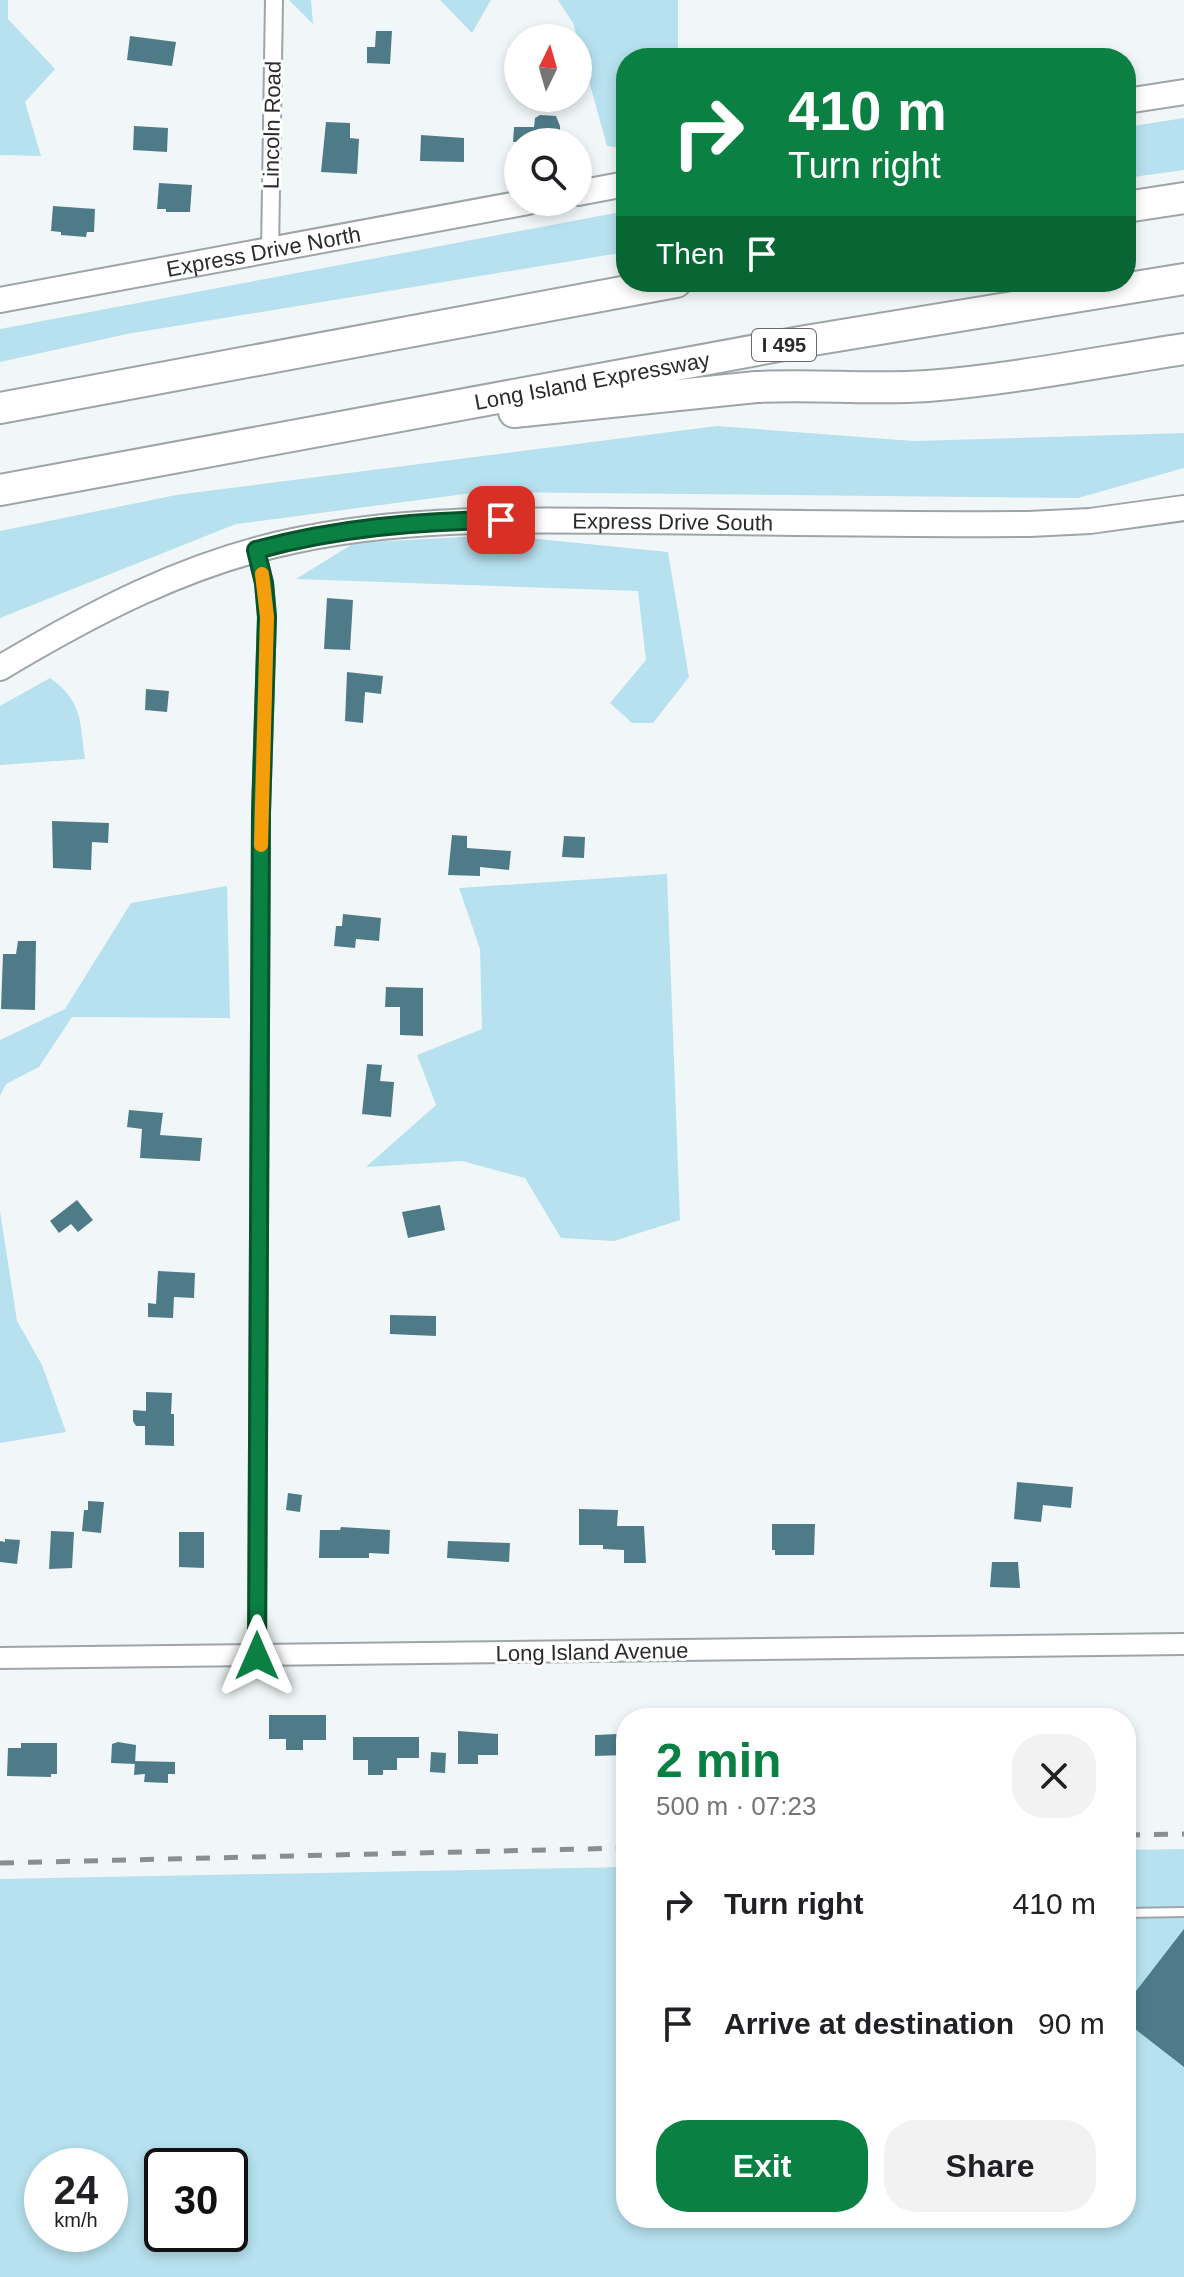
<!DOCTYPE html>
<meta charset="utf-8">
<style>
body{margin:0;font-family:Arial,sans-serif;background:#f2f2f2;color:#202124;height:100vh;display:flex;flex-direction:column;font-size:30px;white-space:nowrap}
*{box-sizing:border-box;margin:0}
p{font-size:26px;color:#757577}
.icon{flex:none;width:44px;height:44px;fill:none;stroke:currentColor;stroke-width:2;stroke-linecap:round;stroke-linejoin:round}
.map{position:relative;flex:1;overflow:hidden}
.details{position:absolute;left:616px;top:1708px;width:520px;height:520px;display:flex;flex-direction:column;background:#fff;border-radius:32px;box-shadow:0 4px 12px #0003}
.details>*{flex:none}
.banner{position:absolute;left:616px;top:48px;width:520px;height:244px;border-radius:32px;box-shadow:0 4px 12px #0003;background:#0b8043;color:#fff;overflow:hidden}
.needle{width:52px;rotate:5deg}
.tools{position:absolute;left:504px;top:24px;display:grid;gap:16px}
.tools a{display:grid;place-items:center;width:88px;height:88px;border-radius:50%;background:#fff;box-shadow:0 4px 12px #0003;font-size:40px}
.speed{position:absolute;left:24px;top:2148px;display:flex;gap:16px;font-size:40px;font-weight:700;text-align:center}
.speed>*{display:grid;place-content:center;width:104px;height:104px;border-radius:50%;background:#fff;box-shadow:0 4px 12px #0003;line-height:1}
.speed small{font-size:20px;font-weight:400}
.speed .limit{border:4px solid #111;border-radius:12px;background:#fff;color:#111}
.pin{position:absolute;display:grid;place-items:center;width:68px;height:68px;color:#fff;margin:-34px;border-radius:16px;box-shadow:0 4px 12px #0006}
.me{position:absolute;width:88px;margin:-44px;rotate:0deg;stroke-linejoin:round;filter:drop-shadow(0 0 6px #0008)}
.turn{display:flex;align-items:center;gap:28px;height:168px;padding:0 40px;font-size:36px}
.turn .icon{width:104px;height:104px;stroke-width:2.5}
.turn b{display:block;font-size:56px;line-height:68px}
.then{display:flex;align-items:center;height:76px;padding:0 40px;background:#0003;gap:16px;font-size:30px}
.round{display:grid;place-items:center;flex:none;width:84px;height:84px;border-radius:32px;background:#f2f2f2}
.headline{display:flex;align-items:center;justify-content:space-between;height:136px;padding:0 40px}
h1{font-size:48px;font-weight:800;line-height:60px;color:#0b8043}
.button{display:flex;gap:16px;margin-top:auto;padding:16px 40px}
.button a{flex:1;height:92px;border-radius:32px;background:#0b8043;color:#fff;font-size:32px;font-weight:800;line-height:92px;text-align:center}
.button a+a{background:#f2f2f2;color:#202124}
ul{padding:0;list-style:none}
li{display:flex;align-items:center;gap:24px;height:120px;padding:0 40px}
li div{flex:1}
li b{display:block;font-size:30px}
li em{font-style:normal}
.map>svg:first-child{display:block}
</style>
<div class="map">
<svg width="1184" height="2277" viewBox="0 0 1184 2277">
<rect width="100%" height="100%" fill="#f1f7f8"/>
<g fill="#b7e1ef" fill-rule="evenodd">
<path d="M0,0H8V19L55,69L25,102L41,156L0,155Z"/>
<path d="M289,0H311L313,24Z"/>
<path d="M440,0H491L472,33Z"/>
<path d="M558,0H678V58H626V149L607,146L573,23Z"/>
<path d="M1184,118V170L1126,178V127Z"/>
<path d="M626,211V252L127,334L0,362V329Z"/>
<path d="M717,426L913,441L1184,433V468L1078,498L480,492L236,524L0,618V531L176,495Z"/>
<path d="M497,535L668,552L689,677L653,723H632L610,703L646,660L638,591L296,579L354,543Z"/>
<path d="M50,678C83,701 80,723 85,759L0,765V706Z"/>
<path d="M667,874L680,1220L614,1241L561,1238L525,1178L462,1161L366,1167L436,1105L417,1055L482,1029L480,949L459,888Z"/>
<path d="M227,886L230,1018L72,1017L39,1067L6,1084L0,1096V1040L65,1009L131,903Z"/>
<path d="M0,1211L17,1321L42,1365L66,1432L0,1443Z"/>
<path d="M1184,1849V2277H0V1879L626,1867V2218H1126V1850ZM42,2166H110V2234H42ZM162,2166H230V2234H162Z"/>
</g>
<g fill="#4f7b89">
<path d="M376,31H392L390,64L367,63V47H375Z"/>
<path d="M130,36L176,42L172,66L127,60Z"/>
<path d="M540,115L556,116L560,126V137L555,142H513L514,127H534L535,118Z"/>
<path d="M326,122L350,123V138L359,139L357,174L321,172Z"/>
<path d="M134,126L168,128L167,152L133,150Z"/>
<path d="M421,135L464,138V162L420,161Z"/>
<path d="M159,183L192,185L190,212H166V209H157Z"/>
<path d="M53,206L95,209L94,232H87L86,237L61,235V232L51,231Z"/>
<path d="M327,598L353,600L350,650L324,649Z"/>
<path d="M347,672L383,676L381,694L365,692L363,723L345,721Z"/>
<path d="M146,689L169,691L167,712L145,710Z"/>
<path d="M52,821L109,823L108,843L92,842L91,870L53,868Z"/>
<path d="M452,835L467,836V848L511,851L509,870L480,867V876L448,875Z"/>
<path d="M564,836L585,837L584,858L562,857Z"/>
<path d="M343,914L381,918L379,941L356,939L355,948L334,946L336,926H342Z"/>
<path d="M18,941H36L35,1010L1,1009L3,954H16Z"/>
<path d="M386,987L423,988V1036L400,1035V1007H385Z"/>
<path d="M367,1064L382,1065L380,1081L394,1082L391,1117L362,1114Z"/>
<path d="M129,1110L163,1113L160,1135L202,1138L200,1161L140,1158L142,1129L127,1127Z"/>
<path d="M77,1200L93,1220L78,1232L71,1224L59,1233L50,1221Z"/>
<path d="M440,1205L445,1230L408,1238L402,1212Z"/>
<path d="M158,1271L195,1273L194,1298L174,1297L173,1318L148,1317V1303L156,1304Z"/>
<path d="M390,1315L436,1316V1336L390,1334Z"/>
<path d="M146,1392L172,1393L171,1414H174V1446L145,1445V1426H136L133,1421V1410L146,1411Z"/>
<path d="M1017,1482L1073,1487L1071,1508L1043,1505L1041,1522L1014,1519Z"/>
<path d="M288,1493L302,1495L300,1512L286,1510Z"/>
<path d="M88,1501L104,1502L101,1533L82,1531L84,1510H88Z"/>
<path d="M579,1509L618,1510L617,1526H644L646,1563H624V1550L603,1549V1545H579Z"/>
<path d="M772,1524H815L814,1555H775V1550H772Z"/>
<path d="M341,1527L390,1530L389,1554L369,1553V1558H319L320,1530H340Z"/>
<path d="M51,1531L74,1532L72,1568L49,1569Z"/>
<path d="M179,1532H204V1568L179,1567Z"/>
<path d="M5,1539L20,1540L17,1564L0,1562V1541L5,1542Z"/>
<path d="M448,1541L510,1543L509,1562L447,1558Z"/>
<path d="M992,1562H1018L1020,1588L990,1587Z"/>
<path d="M269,1715H326V1740H303V1750H286V1739H269Z"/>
<path d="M458,1731L498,1734V1755H478V1764H458Z"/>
<path d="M618,1734V1740L626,1739V1755L595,1756V1735Z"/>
<path d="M353,1737H419V1758H397V1770H383V1775H368V1760H353Z"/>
<path d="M118,1742L136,1745L135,1764L111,1763L112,1744Z"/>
<path d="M21,1743H57V1774H51V1777L7,1776L8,1748H21Z"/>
<path d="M431,1752L446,1753L445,1773L430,1772Z"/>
<path d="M135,1761L175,1762V1774H168V1783L144,1782L145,1774L134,1775Z"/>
<path d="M1184,1929V2067L1126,2022V2004Z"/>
</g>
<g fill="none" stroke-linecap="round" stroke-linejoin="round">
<defs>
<path id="service" d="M1126,1913L1184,1912"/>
<g id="minor">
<path d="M270,251L274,0"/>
<path d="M256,550L264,583L267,617L261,813L257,1656"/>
</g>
<path id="tertiary" d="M0,1658L1184,1644"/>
<g id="secondary">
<path d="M1126,101L1184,92"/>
<path d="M578,193L626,184"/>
<path id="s1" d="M0,300L528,202"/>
<path id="s2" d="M0,668C92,613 187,563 293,541C404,517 516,520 630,521C763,522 896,525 1029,524L1090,521L1184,508"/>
</g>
<g id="motorway">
<path d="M1126,207L1184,198"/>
<path d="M0,408L676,282"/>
<path d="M514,412L756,387C814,384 871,390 928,386C1014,379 1099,362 1184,349"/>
<path id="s3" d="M0,490L800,342L1184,279"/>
</g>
</defs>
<use href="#service" stroke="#9fa4a6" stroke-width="12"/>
<use href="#minor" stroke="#9fa4a6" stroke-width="20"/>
<use href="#tertiary" stroke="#9fa4a6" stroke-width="24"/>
<use href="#secondary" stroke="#9fa4a6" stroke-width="28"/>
<use href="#motorway" stroke="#9fa4a6" stroke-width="34"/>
<use href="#service" stroke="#fff" stroke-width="8"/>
<use href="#minor" stroke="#fff" stroke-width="16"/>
<use href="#tertiary" stroke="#fff" stroke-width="20"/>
<use href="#secondary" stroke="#fff" stroke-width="24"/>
<use href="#motorway" stroke="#fff" stroke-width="30"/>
<g stroke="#8a8e8f" stroke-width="5" stroke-dasharray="14 14" stroke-linecap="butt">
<path d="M1126,1835L1184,1834"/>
<path d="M0,1863L626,1848"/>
</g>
</g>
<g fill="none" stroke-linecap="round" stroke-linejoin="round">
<defs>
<path id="route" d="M257,1656L261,813L267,617L264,583L256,550C337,528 417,521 501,520"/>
</defs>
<use href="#route" stroke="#07532c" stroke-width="20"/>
<use href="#route" stroke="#0b8043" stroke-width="14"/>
<path stroke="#f59e0b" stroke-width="14" d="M261,845L267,617L262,574"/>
</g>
<g text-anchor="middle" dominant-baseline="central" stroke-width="6" stroke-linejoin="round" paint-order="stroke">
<rect fill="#fff" stroke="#6a6b6b" stroke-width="2" x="752" y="329" width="64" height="32" rx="6"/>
<g font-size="20" font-weight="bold" fill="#2a2c2c">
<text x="784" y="345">I 495</text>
</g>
<g font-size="22" fill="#2a2c2c" stroke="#fff">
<text transform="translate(272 125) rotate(-89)">Lincoln Road</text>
<text stroke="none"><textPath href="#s1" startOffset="268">Express Drive North</textPath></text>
<text stroke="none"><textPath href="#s3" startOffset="602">Long Island Expressway</textPath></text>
<text stroke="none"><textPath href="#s2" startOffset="702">Express Drive South</textPath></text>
<text transform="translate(592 1652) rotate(-1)">Long Island Avenue</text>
</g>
</g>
</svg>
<div class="tools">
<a><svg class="needle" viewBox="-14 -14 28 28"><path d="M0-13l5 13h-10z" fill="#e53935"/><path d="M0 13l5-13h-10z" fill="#757577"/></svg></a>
<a><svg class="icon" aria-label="search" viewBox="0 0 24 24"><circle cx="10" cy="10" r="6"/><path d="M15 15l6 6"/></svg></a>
</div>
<div class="speed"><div>24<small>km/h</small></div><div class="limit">30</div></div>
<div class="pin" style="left:501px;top:520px;background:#d93025"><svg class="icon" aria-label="arrive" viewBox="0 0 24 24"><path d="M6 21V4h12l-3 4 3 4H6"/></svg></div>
<svg class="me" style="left:257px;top:1656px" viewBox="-20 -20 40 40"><path d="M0-17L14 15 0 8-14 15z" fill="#0b8043" stroke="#fff" stroke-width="4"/></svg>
<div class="banner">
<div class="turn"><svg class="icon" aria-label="right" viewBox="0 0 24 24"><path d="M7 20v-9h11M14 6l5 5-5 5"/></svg><div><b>410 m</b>Turn right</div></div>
<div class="then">Then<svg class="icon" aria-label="arrive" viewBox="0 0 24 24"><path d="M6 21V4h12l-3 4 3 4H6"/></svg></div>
</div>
<section class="details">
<div class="headline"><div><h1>2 min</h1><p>500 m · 07:23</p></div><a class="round"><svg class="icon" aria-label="close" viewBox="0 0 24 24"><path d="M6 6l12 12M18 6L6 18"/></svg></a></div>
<ul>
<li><svg class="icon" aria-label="right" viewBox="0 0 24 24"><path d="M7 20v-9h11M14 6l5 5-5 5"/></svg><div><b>Turn right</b></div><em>410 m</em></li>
<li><svg class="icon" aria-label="arrive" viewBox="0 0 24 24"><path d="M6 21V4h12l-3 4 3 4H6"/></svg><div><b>Arrive at destination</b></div><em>90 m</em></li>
</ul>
<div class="button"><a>Exit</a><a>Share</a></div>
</section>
</div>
